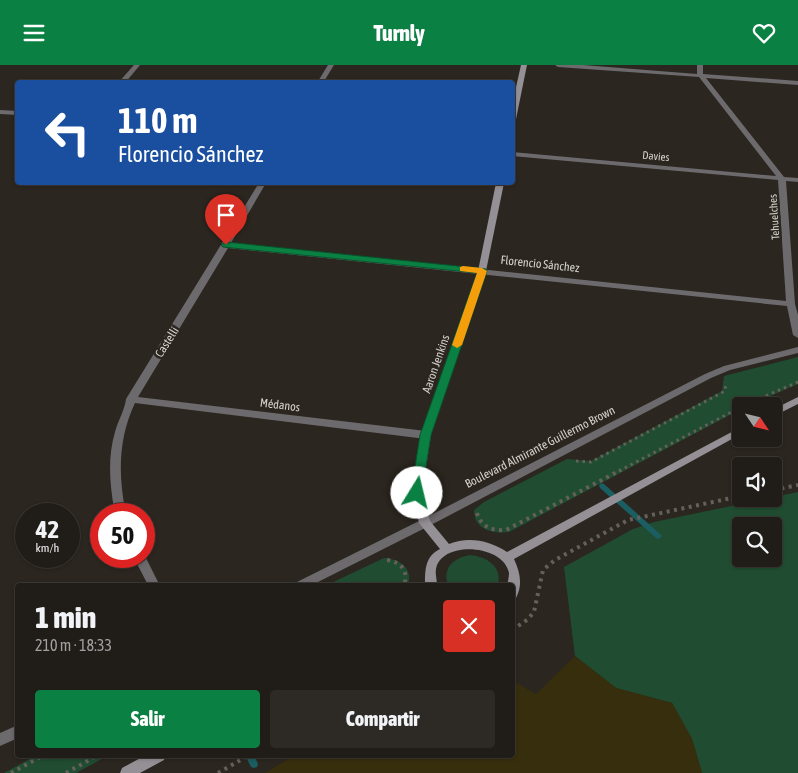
<!DOCTYPE html>
<html lang="es">
<meta charset="utf-8">
<style>
body{margin:0;font-family:"Asap Condensed",sans-serif;background:#2d2924;color:#f1f3f6;height:100vh;display:flex;flex-direction:column;font-size:19px;white-space:nowrap}
*{box-sizing:border-box;margin:0}
p{font-size:16px;color:#a2a1a1}
.icon{flex:none;width:28px;height:28px;fill:none;stroke:currentColor;stroke-width:2;stroke-linecap:round;stroke-linejoin:round}
.map{position:relative;flex:1;overflow:hidden}
.drawer{position:absolute;left:15px;top:518px;width:500px;height:175px;display:flex;flex-direction:column;background:#201c17;border-radius:5px;box-shadow:0 1px 4px #0004,0 0 0 1px #3d3a36}
.drawer>*{flex:none}
.top-card{position:absolute;left:15px;top:15px;width:500px;height:105px;border-radius:5px;box-shadow:0 1px 4px #0004,0 0 0 1px #3d3a36;background:#1a4fa0;color:#fff;overflow:hidden}
.needle{width:32px;rotate:125deg}
.controls{position:absolute;left:732px;top:332px;display:grid;gap:10px}
.controls a{display:grid;place-items:center;width:50px;height:50px;border-radius:5px;background:#201c17;box-shadow:0 1px 4px #0004,0 0 0 1px #3d3a36;font-size:25px}
.speed{position:absolute;left:15px;top:438px;display:flex;gap:10px;font-size:25px;font-weight:700;text-align:center}
.speed>*{display:grid;place-content:center;width:65px;height:65px;border-radius:50%;background:#201c17;box-shadow:0 1px 4px #0004,0 0 0 1px #3d3a36;line-height:1}
.speed small{font-size:12px;font-weight:400}
.speed .limit{border:8px solid #d22;background:#fff;color:#111}
.pin{position:absolute;display:grid;place-items:center;width:42px;height:42px;color:#fff;margin:-51px -21px;border-radius:50% 50% 50% 0;rotate:-45deg;box-shadow:0 0 5px #0007}
.pin .icon{rotate:45deg}
.me{position:absolute;width:55px;margin:-28px;rotate:9deg;stroke-linejoin:round;filter:drop-shadow(0 0 4px #0008)}
.turn{display:flex;align-items:center;gap:18px;height:105px;padding:0 20px;font-size:22px}
.turn .icon{width:65px;height:65px;stroke-width:2.5}
.turn b{display:block;font-size:35px;line-height:42px}
.round{display:grid;place-items:center;flex:none;width:52px;height:52px;border-radius:5px;background:#2d2924}
.summary{display:flex;align-items:center;justify-content:space-between;height:85px;padding:0 20px}
h1{font-size:30px;font-weight:800;line-height:38px}
.cta{display:flex;gap:10px;margin-top:auto;padding:10px 20px}
.cta a{flex:1;height:58px;border-radius:5px;background:#0b8043;color:#fff;font-size:20px;font-weight:800;line-height:58px;text-align:center}
.cta a+a{background:#2d2924;color:#f1f3f6}
header{display:flex;justify-content:space-between;align-items:center;height:65px;padding:0 20px;background:#0b8043;color:#fff;font-size:22px;font-weight:800}
.map>svg:first-child{display:block}
</style>
<header><svg class="icon" aria-label="menu" viewBox="0 0 24 24"><path d="M4 6h16M4 12h16M4 18h16"/></svg>Turnly<svg class="icon" aria-label="heart" viewBox="0 0 24 24"><path d="M12 20l-8-8c-3-5 5-10 8-4 3-6 11-1 8 4z"/></svg></header>
<div class="map">
<svg width="798" height="708" viewBox="0 0 798 708">
<rect width="100%" height="100%" fill="#2b261f"/>
<g fill="#204d31" fill-rule="evenodd">
<path d="M798,292V319L747,341H741V344L509,467C493,469 474,465 474,445L484,437L567,394L591,396L722,326L724,311Z"/>
<path d="M798,427V708H702L692,674L672,638L616,623L575,591L564,502L633,464L654,457L765,434H774V432ZM741,461H774V494H741Z"/>
<path d="M470,490C487,492 502,501 498,520H448C442,502 454,493 470,490Z"/>
<path d="M384,493C400,494 413,503 408,520H327Z"/>
<path d="M37,690H109L76,708H4Z"/>
</g>
<path fill="#362e0d" d="M575,591L616,623L672,638L692,674L702,708H265L295,690H512L513,616L536,629Z"/>
<g fill="none" stroke-linecap="round" stroke-linejoin="round">
<g fill="#1b5e62" fill-rule="evenodd">
<path d="M602,418L604,419L660,469L662,471L660,473L658,474L656,473L600,423L599,421L600,419Z"/>
<path d="M245,690H254L258,699L257,702L254,703L251,702Z"/>
</g>
<g stroke="#65615a" stroke-width="3" stroke-dasharray="2.5 4" stroke-linecap="butt">
<path d="M742,341L798,317"/>
<path d="M576,396L591,397L725,326L726,317"/>
<path d="M619,406L741,342"/>
</g>
<g stroke="#65615a" stroke-width="4" stroke-dasharray="3 4.5" stroke-linecap="butt">
<path d="M774,425L798,420"/>
<path d="M477,448C481,462 492,466 506,465L621,405"/>
<path d="M387,495C401,497 409,506 404,520"/>
<path d="M512,565L527,555L534,547L543,505L555,495L628,455L741,431"/>
<path d="M11,708L44,690"/>
<path d="M66,708L98,690"/>
<path d="M218,708L249,690"/>
</g>
<g fill="#6d6a6e" fill-rule="evenodd">
<path d="M134,0H140L125,18H118Z"/>
<path d="M328,0H334L323,18H317Z"/>
<path d="M555,0H583L697,9V0H703V9L798,16V20L706,13L784,112L798,113V117L786,116L795,239L798,250V273L793,270L787,241L228,183L138,332L426,366L431,370L426,374L135,338C118,374 118,410 126,449H115C110,422 107,394 115,367C118,356 125,344 126,334L259,118H266L231,178L786,236L778,115L512,91V87L776,111L699,12L558,2Z"/>
<path d="M0,45L18,46V50L0,49Z"/>
<path d="M798,282V288L730,305L711,313L429,461L312,520H295L297,517L421,455L705,309L724,301Z"/>
<path d="M144,489L158,517L160,520H148L133,491H144Z"/>
<path d="M18,660V673L0,681V668Z"/>
</g>
<g fill="#959096" fill-rule="evenodd">
<path d="M521,0H527L515,59L512,61V40Z"/>
<path d="M496,118H504L486,206L431,370L422,428L430,456L449,479C469,471 490,476 507,487L741,362V369L514,494C520,507 523,520 516,533L512,535V520H507C508,517 509,511 509,508C504,479 441,475 436,504C435,509 437,515 437,520H425C425,505 425,491 440,484L419,458L412,428L421,370L478,206Z"/>
<path d="M798,332V339L774,351V344Z"/>
<path d="M146,690H166L164,695L140,708H120L122,703Z"/>
</g>
</g>
<path fill="#0b8043" stroke="#07532c" d="M226,177L486,204L487,206L431,370L421,431H413L411,428L420,370L477,208L223,182L221,180Z"/>
<path fill="#f59e0b" d="M463,201L482,203L487,206L462,280L457,283L452,280L477,208L460,206V202Z"/>
<g text-anchor="middle" dominant-baseline="central" stroke-width="5" stroke-linejoin="round" paint-order="stroke">
<g font-size="11" fill="#d5d2cd" stroke="#2b261f">
<text transform="translate(656 91) rotate(5)">Davies</text>
<text transform="translate(774 152) rotate(-94)">Tehuelches</text>
</g>
<g font-size="12" fill="#d5d2cd" stroke="#2b261f">
<text transform="translate(540 199) rotate(6)">Florencio Sánchez</text>
<text transform="translate(167 277) rotate(-58)">Castelli</text>
<text transform="translate(436 299) rotate(-71)">Aaron Jenkins</text>
<text transform="translate(280 340) rotate(7)">Médanos</text>
<text transform="translate(540 382) rotate(-27)">Boulevard Almirante Guillermo Brown</text>
</g>
</g>
</svg>
<div class="controls">
<a><svg class="needle" viewBox="-14 -14 28 28"><path d="M0-13l5 13h-10z" fill="#e53935"/><path d="M0 13l5-13h-10z" fill="#a2a1a1"/></svg></a>
<a><svg class="icon" aria-label="sound" viewBox="0 0 24 24"><path d="M4 9h4l5-4v14l-5-4H4zM17 9q2 3 0 6"/></svg></a>
<a><svg class="icon" aria-label="search" viewBox="0 0 24 24"><circle cx="10" cy="10" r="6"/><path d="M15 15l6 6"/></svg></a>
</div>
<div class="speed"><div>42<small>km/h</small></div><div class="limit">50</div></div>
<div class="pin" style="left:226px;top:180px;background:#d93025"><svg class="icon" aria-label="arrive" viewBox="0 0 24 24"><path d="M6 21V4h12l-3 4 3 4H6"/></svg></div>
<svg class="me" style="left:417px;top:428px" viewBox="-20 -20 40 40"><circle r="19" fill="#fff"/><path d="M0-13L10 11 0 6-10 11z" fill="#0b8043"/></svg>
<div class="top-card">
<div class="turn"><svg class="icon" aria-label="left" viewBox="0 0 24 24"><path d="M17 20v-9H6M10 6l-5 5 5 5"/></svg><div><b>110 m</b>Florencio Sánchez</div></div>
</div>
<section class="drawer">
<div class="summary"><div><h1>1 min</h1><p>210 m · 18:33</p></div><a class="round" style="background:#d93025;color:#fff"><svg class="icon" aria-label="close" viewBox="0 0 24 24"><path d="M6 6l12 12M18 6L6 18"/></svg></a></div>
<div class="cta"><a>Salir</a><a>Compartir</a></div>
</section>
</div>
